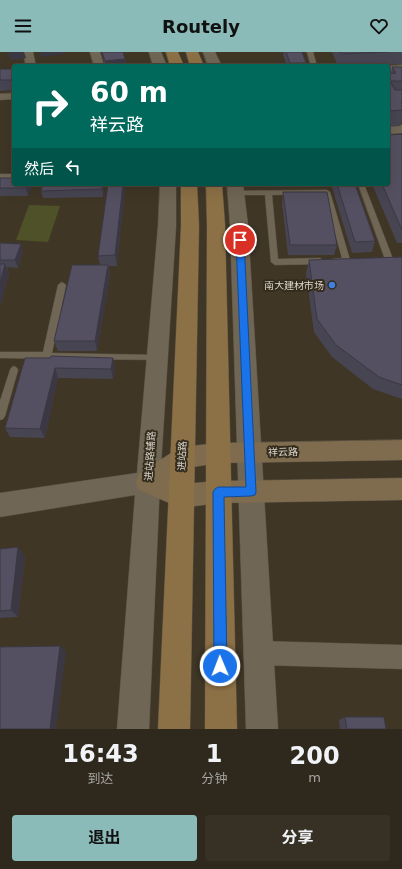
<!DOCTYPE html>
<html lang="zh">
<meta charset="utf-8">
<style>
body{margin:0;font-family:"DejaVu Sans","Noto Sans SC",sans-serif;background:#373025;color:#f1f3f6;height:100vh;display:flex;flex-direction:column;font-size:15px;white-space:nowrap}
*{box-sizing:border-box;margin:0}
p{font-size:13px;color:#a7a6a3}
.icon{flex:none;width:22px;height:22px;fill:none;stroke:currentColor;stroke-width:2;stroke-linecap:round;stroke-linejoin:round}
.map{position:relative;height:677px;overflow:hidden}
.details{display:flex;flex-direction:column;background:#2f281c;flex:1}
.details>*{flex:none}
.top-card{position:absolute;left:12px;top:12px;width:378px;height:122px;border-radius:4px;box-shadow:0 4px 16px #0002,0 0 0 1px #4a443b;background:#00695c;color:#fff;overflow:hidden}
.pin{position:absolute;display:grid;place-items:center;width:34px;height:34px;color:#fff;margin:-17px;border:2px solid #fff;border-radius:50%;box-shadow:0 1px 4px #0007}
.me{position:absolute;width:44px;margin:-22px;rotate:359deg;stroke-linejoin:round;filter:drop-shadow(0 0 3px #0008)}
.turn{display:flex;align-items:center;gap:14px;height:84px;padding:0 12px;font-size:18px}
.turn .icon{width:52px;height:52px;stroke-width:2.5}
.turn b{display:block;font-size:28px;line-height:34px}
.then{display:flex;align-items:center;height:38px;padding:0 12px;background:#0003;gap:8px;font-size:15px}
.eta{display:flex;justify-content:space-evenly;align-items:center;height:68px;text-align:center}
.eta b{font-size:24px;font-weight:700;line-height:28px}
.cta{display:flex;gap:8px;margin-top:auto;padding:8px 12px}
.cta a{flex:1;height:46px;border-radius:4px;background:#8bbbb9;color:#111;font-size:16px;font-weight:700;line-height:46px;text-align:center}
.cta a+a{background:#373025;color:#f1f3f6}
header{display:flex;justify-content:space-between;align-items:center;height:52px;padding:0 12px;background:#8bbbb9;color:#111;font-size:18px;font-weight:700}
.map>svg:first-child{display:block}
</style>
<header><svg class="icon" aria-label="menu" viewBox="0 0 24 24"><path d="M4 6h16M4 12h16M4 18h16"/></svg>Routely<svg class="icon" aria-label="heart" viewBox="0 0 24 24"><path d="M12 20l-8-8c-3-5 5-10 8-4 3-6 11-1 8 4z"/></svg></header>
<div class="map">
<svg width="402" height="677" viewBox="0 0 402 677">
<rect width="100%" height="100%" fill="#3f3626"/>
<path fill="#4f5229" d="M29,153L60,154L48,190L16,188Z"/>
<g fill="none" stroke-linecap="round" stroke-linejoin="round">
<defs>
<g id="service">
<path d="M307,0H313L317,14H311Z"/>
<rect x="0" y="122" width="14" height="4"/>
<path d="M358,132H364L393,207L392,209L389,210L385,207Z"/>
<path d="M327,138L330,140L350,208C346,212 335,213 331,209L332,207L342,206L324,142L272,143L278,207L320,206L324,209L320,212L275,213L271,210L265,143H236L233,141L236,139Z"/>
<path d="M62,230L66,233L52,301L157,303L160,304L161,306L160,308L0,306V300H43L58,233Z"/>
<path d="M14,314L17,316L18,318L5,364L3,367L0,368V349L10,318L11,316Z"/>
</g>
<g id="minor">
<path d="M23,0H33L36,14H26Z"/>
<path d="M90,0H100L104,14H94Z"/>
<path d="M402,13V19L388,20L387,14Z"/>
<path d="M14,41V47L0,48V42Z"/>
<path d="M402,73V81L388,82V74Z"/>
<path d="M259,589L402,593V617L259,613L251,609L247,601L251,593Z"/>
</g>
<g id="tertiary">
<path d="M149,0H161L167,14H153Z"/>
<path d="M203,0H215L222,14H208Z"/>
<path d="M160,132H176V174L160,430L149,677H117L135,443L0,465V441L137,421L158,174Z"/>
<path d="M227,132H243L248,173L278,677H246L230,173Z"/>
</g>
<path id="secondary" d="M402,388V408L218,411L187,416L171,428L182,432L218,429L402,426V448L218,451L181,456L139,438L136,430L139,422L174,399L182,395L218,391Z"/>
<g id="primary">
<path d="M166,0H178L184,14H170Z"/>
<path d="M186,0H198L204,14H190Z"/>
<path d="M181,132H197L199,174L190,677H158L181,174Z"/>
<path d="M206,132H222L225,173L237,677H205L207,173Z"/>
</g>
</defs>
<use href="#service" stroke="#595144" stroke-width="1"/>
<use href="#minor" stroke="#595144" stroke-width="1"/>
<use href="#tertiary" stroke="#595144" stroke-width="1"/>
<use href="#secondary" stroke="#595144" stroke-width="1"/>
<use href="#primary" stroke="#595144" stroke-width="1"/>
<use href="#service" fill="#706655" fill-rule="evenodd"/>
<use href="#minor" fill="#706655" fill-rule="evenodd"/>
<use href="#tertiary" fill="#706655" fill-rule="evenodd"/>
<use href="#secondary" fill="#7f6c4e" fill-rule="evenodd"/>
<use href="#primary" fill="#8d7146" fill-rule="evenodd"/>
</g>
<g fill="#484553">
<path d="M102,0H123L125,7L126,14H64L104,12Z"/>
<path d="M284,0H302L306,11L305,14H287L283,3Z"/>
<path d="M332,0H402V12L358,14H338Z"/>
<path d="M392,15H402V68L400,74L388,75V22L391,21Z"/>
<path d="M0,17H14V38L0,39Z"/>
<path d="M402,82V191H397L372,132H388Z"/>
<path d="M0,126L32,134L28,144H0Z"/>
<path d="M43,132H103L104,135L103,145L43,146L41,139Z"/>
<path d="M331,132H355L375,189L372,200L352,201Z"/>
<path d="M125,135L117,214H109L110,224L97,299H58L54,289L100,213L98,204Z"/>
<path d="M283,140L337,193L334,203H288L282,151Z"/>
<path d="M0,191L23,199L18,216L7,215L9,222L0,254Z"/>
<path d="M402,205V347L373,337L332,305L314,280L306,222L309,208Z"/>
<path d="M25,306L115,316L113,327L58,326L45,386L10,385L5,376Z"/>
<path d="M0,497L25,504L18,565L0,566Z"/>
<path d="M345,665L386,677H340L339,668Z"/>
</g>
<g fill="#3b3844">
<path d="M8,0H24L26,6L10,8Z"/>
<path d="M40,0H63L64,2L41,5Z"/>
<path d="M125,7L126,14H105V9Z"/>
<path d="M28,132H31L32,134L28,144L26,136Z"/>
<path d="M102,132H103L104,135L103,145L102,137Z"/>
<path d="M123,132H125V135L117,214L115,203Z"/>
<path d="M21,192L23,199L18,216L15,208Z"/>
<path d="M5,212L9,222L0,254V230Z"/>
<path d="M108,213L110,224L97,299L95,289Z"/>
<path d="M113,306L115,316L113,327L111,317Z"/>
<path d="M55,316L58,326L45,386L40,377Z"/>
<path d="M18,495L25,504L18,565L11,558Z"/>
<path d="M60,594L66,600L56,677H50Z"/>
</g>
<g fill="#545061" stroke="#3b3844">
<path d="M102,0H123L125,7L105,9Z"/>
<path d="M286,0H302L306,11H290Z"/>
<path d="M340,0H389L341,2Z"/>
<path d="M106,12V14H64Z"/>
<path d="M392,15H402V29H390L395,38H402V50H401L402,52V58L388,59V22L396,21Z"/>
<rect x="0" y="17" width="14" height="11"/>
<path d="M402,82V178L382,132H388V83Z"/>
<path d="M0,126H14V132H28L26,136H0Z"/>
<path d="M43,132H102V137L41,139Z"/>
<path d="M108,132H123L115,203L98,204Z"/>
<path d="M337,132H355L375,189L355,190Z"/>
<path d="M283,140H327L337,193H290Z"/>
<path d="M0,191L21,192L15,208H0Z"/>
<path d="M402,205V333L379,325L336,293L317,267L309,208Z"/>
<path d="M0,212H5L0,230Z"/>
<path d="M72,213H108L95,289H54Z"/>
<path d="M51,304L113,306L111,317L55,316L40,377L5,376L25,306H50Z"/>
<path d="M18,495L11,558L0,559V497Z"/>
<path d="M60,594L50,677H0V595Z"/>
<path d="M345,665H384L386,677H347Z"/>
</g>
<path fill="#1a73e8" stroke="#114b97" d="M240,186L244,188L256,440L255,443L251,444L224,445L227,614L225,618L220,620L216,618L214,614L213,440L215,437L218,435H246L236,188Z"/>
<circle fill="#3f7fe0" stroke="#342c1c" stroke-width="1.5" cx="332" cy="233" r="4"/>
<g text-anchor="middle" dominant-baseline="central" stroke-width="4" stroke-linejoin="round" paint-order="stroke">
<g font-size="10" fill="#ded8cf" stroke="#342c1c" text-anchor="end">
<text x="324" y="233">南大建材市场</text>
</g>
<g font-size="10" fill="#ded8cf" stroke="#342c1c">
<text transform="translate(283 400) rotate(-1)">祥云路</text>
<text transform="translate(150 404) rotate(-86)">进站路辅路</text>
<text transform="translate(182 404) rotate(-88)">进站路</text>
</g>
</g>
</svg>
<div class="pin" style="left:240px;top:188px;background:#d93025"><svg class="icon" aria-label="arrive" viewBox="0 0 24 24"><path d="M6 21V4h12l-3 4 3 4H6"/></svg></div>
<svg class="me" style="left:220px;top:614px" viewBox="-20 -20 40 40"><circle r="17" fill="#1a73e8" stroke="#fff" stroke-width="3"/><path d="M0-11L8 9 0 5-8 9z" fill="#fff"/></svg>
<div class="top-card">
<div class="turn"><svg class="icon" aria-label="right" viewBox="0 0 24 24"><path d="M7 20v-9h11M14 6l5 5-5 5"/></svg><div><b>60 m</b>祥云路</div></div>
<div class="then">然后<svg class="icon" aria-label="left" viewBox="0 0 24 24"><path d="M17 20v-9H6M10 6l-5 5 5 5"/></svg></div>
</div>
</div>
<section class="details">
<div class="eta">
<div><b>16:43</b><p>到达</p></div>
<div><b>1</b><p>分钟</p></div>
<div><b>200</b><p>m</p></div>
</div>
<div class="cta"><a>退出</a><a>分享</a></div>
</section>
